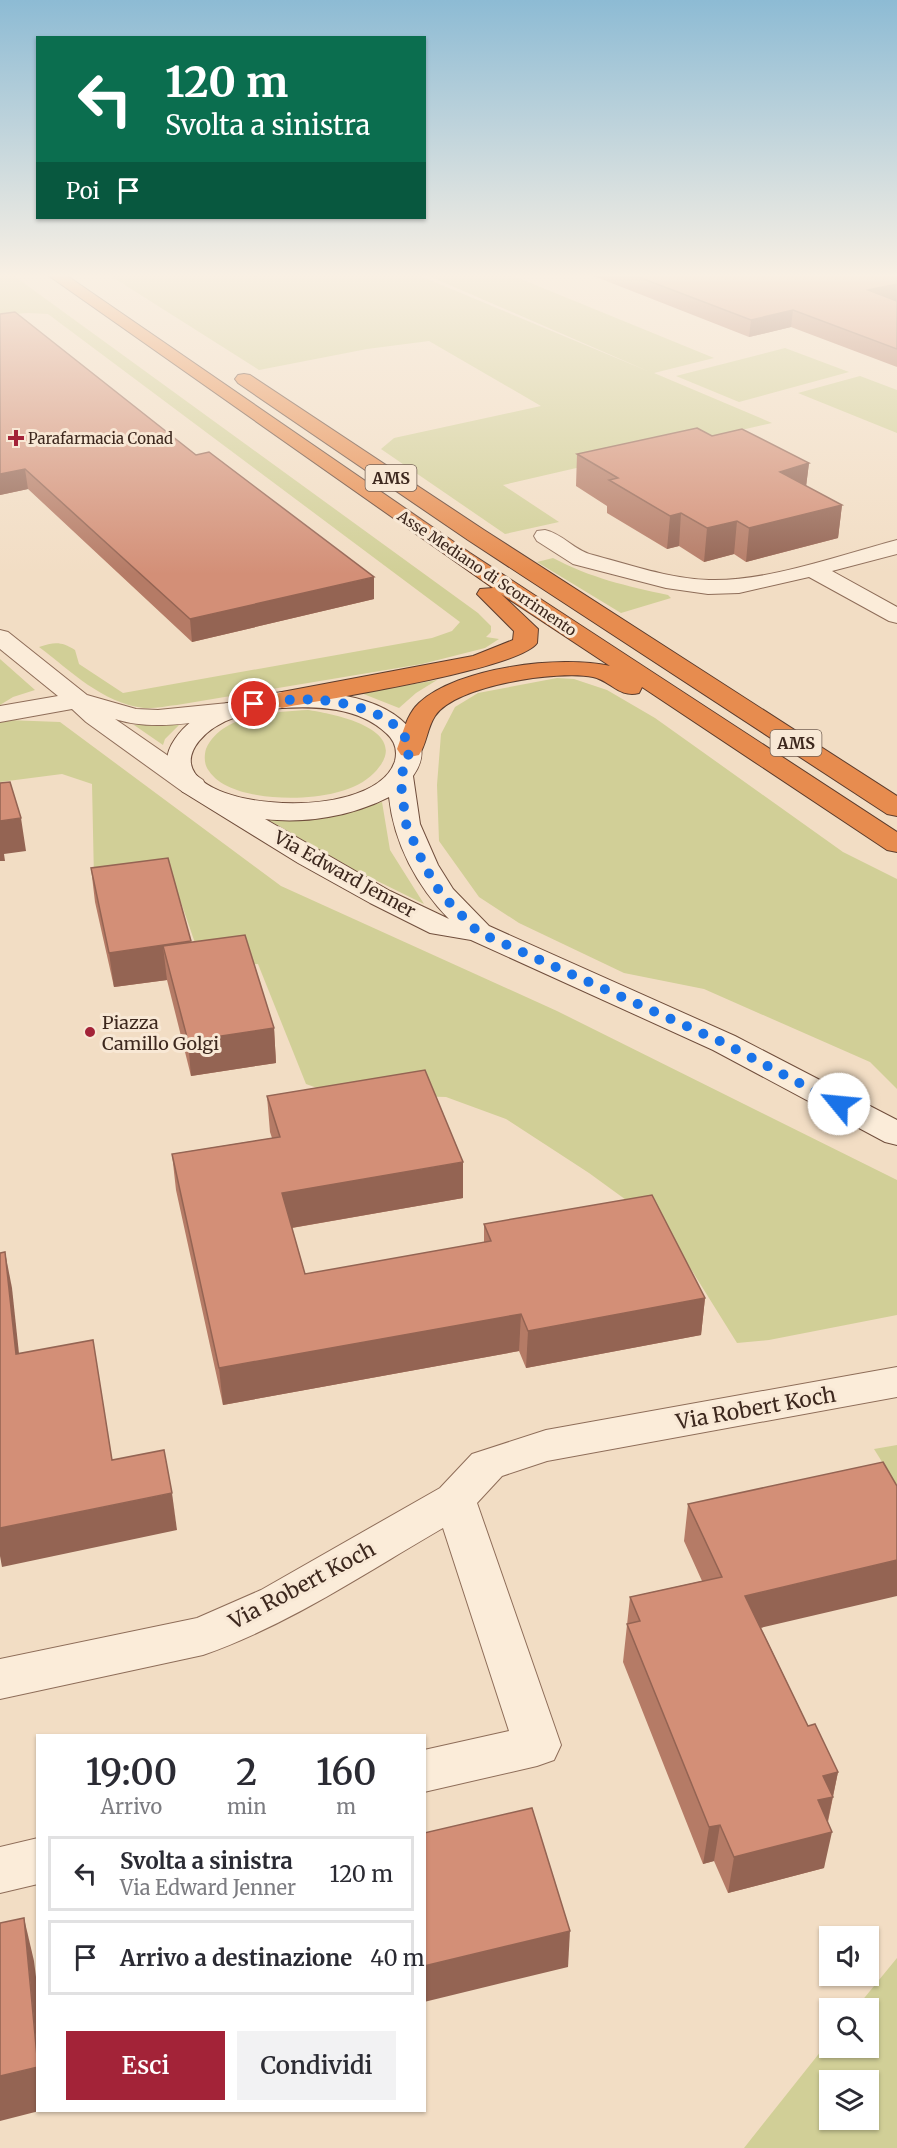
<!DOCTYPE html>
<html lang="it">
<style>
body{margin:0;font-family:Merriweather,serif;background:#f2f2f3;color:#2b2b33;height:100vh;display:flex;flex-direction:column;font-size:22px;white-space:nowrap}
*{box-sizing:border-box;margin:0}
p{font-size:20px;color:#7c7c81}
.icon{flex:none;width:33px;height:33px;fill:none;stroke:currentColor;stroke-width:2;stroke-linecap:round;stroke-linejoin:round}
.map{position:relative;flex:1;overflow:hidden}
.side{position:absolute;left:36px;top:1734px;width:390px;height:378px;display:flex;flex-direction:column;background:#fff;border-radius:0px;box-shadow:0 2px 4px #0004}
.side>*{flex:none}
.guide{position:absolute;left:36px;top:36px;width:390px;height:183px;border-radius:0px;box-shadow:0 2px 4px #0004;background:#0b6e4f;color:#fff;overflow:hidden}
.tools{position:absolute;left:819px;top:1926px;display:grid;gap:12px}
.tools a{display:grid;place-items:center;width:60px;height:60px;border-radius:0px;background:#fff;box-shadow:0 2px 4px #0004;font-size:30px}
.pin{position:absolute;display:grid;place-items:center;width:51px;height:51px;color:#fff;margin:-26px;border:3px solid #fff;border-radius:50%;box-shadow:0 2px 6px #0007}
.me{position:absolute;width:66px;margin:-33px;rotate:298deg;stroke-linejoin:round;filter:drop-shadow(0 0 4px #0008)}
.turn{display:flex;align-items:center;gap:21px;height:126px;padding:0 30px;font-size:27px}
.turn .icon{width:78px;height:78px;stroke-width:2.5}
.turn b{display:block;font-size:42px;line-height:51px}
.then{display:flex;align-items:center;height:57px;padding:0 30px;background:#0003;gap:12px;font-size:22px}
.eta{display:flex;justify-content:space-evenly;align-items:center;height:102px;text-align:center}
.eta b{font-size:36px;font-weight:600;line-height:42px}
.primary-button{display:flex;gap:12px;margin-top:auto;padding:12px 30px}
.primary-button a{flex:1;height:69px;border-radius:0px;background:#a32338;color:#fff;font-size:24px;font-weight:600;line-height:69px;text-align:center}
.primary-button a+a{background:#f2f2f3;color:#2b2b33}
ul{padding:0;list-style:none}
li{display:flex;align-items:center;gap:18px;height:75px;margin:0 12px 9px;padding:0 18px;border:3px solid #e1e1e2;border-radius:0px}
li div{flex:1}
li b{display:block;font-size:22px}
li em{font-style:normal}
.map>svg:first-child{display:block}
</style>
<div class="map">
<svg width="897" height="2148" viewBox="0 0 897 2148">
<rect width="100%" height="100%" fill="#f2ddc4"/>
<g fill="#d1cf97" fill-rule="evenodd">
<path d="M0,273H10L478,613L491,626V632L486,637L499,639L485,648L422,664L177,705C166,706 154,709 144,708C102,703 71,671 39,647C54,642 61,641 75,650L79,664L123,693L432,638L452,631L460,622L48,314L28,313L0,315Z"/>
<path d="M106,273H413L650,372L422,273H506L714,358L654,373L772,423L503,485L559,522L505,534L381,449L394,438L541,406L429,341L367,349L259,370Z"/>
<path d="M785,348L849,372L739,402L676,376Z"/>
<path d="M860,376L897,390V433L798,393Z"/>
<path d="M553,558C591,578 626,586 668,595L671,598L621,613L537,562Z"/>
<path d="M0,659L35,690L13,697L0,705Z"/>
<path d="M557,678L574,679L607,690L655,718L843,852L897,879V1089L870,1062L704,989L624,973L519,923L479,897L439,841L437,785L441,734L455,707L478,693Z"/>
<path d="M437,680L416,693L399,708L361,693Z"/>
<path d="M308,710C335,714 416,730 374,773C349,799 290,801 257,795C240,792 219,786 209,771C204,765 204,756 206,749C221,714 275,712 308,710Z"/>
<path d="M7,720L60,722L281,886L557,1011L897,1180V1315L769,1340L737,1343L666,1229L589,1173L506,1119L446,1097L334,1094L306,1084L258,964L204,969L176,888L94,879L92,784L62,774L0,782V721Z"/>
<path d="M134,725H179L165,739L163,745Z"/>
<path d="M382,802L390,850L424,904L353,869L265,818L348,813Z"/>
<path d="M897,1445V1486L874,1449Z"/>
<path d="M897,1958V2148H744L829,2041L830,2048H868V2008H856ZM830,2080H868V2120H830Z"/>
</g>
<g fill="none" stroke-linecap="round" stroke-linejoin="round">
<defs>
<g id="street">
<path d="M545,530C563,534 575,551 593,555C631,565 670,579 709,580C767,582 840,555 897,540V554L832,571L897,607V623L889,621L809,577L739,593L708,594L666,588L573,564L537,541L534,536L537,531Z"/>
<path d="M0,630L8,632L87,695L136,709L158,710L228,703L237,706L241,711L237,716L228,719C190,722 152,731 115,719L203,780L206,786L203,792L193,794L183,792L86,722L72,709L0,722V706L58,696L0,649Z"/>
<path d="M897,1367V1397L547,1461L502,1476L477,1503L561,1745L554,1760L537,1766L424,1792V1750L509,1731L443,1528C365,1573 289,1625 203,1655L0,1699V1659L197,1618L261,1590L440,1488L472,1454L546,1430Z"/>
<path d="M38,1838V1884L0,1893V1847Z"/>
</g>
<path id="secondary" d="M282,692C326,690 391,695 417,738C425,751 422,763 413,776L420,824L438,865L453,889L489,926L735,1036L897,1120V1145L885,1142L713,1050L471,940L430,933L370,903L298,863L183,792C167,775 161,759 175,739C198,705 243,697 282,692ZM282,708C317,706 358,707 386,733C394,740 398,749 395,761C373,830 145,808 199,741C219,717 253,711 282,708ZM389,797C394,844 417,886 449,919L390,891L265,819C306,824 352,816 389,797Z"/>
<g id="highway">
<path d="M45,273H63L470,553L897,832V852L887,850L642,687L639,693C619,698 611,681 593,677C559,670 455,685 435,716C427,728 427,743 419,755L410,757L401,755L397,749C403,734 406,715 419,703C458,667 560,655 610,666L501,594L538,629L537,643C518,670 324,699 282,708L273,705L269,700L273,695L282,692L473,656L513,640L514,631L477,594L480,589L493,588Z"/>
<path d="M244,374L250,375L484,530L897,796V816L887,814L468,540L238,383L235,379L238,375Z"/>
</g>
</defs>
<use href="#street" stroke="#8e6d59" stroke-width="2"/>
<use href="#secondary" stroke="#704e3c" stroke-width="2"/>
<use href="#highway" stroke="#5c3c2d" stroke-width="2"/>
<use href="#street" fill="#fbecd9" fill-rule="evenodd"/>
<use href="#secondary" fill="#fbecd9" fill-rule="evenodd"/>
<use href="#highway" fill="#e78c4f" fill-rule="evenodd"/>
</g>
<g fill="#b57b66">
<path d="M586,273H887L895,300L897,301V367L791,327L749,337Z"/>
<path d="M0,314L374,599L192,642L28,489L0,495Z"/>
<path d="M577,454L809,463L806,486L842,505L838,538L746,562L734,554L704,562L679,546L667,549L607,513V506L576,486Z"/>
<path d="M91,868L191,942L274,1028L276,1063L191,1076L167,980L114,987L95,902Z"/>
<path d="M267,1096L463,1198L292,1228L305,1274L484,1243V1224L705,1298L701,1335L526,1368L519,1351L223,1405L176,1190L172,1154L272,1138L270,1132Z"/>
<path d="M688,1504L761,1628L808,1726L838,1772L828,1822L824,1868L728,1893L714,1861L703,1864L623,1662L630,1597L702,1581L684,1541Z"/>
</g>
<g fill="#946453">
<path d="M897,284V300L866,307L868,290Z"/>
<path d="M793,310L791,327L749,337L751,320Z"/>
<path d="M809,463L805,495L780,472Z"/>
<path d="M25,469L28,489L0,495V474Z"/>
<path d="M842,505L838,538L746,562L749,528Z"/>
<path d="M681,513L679,546L667,549L670,516Z"/>
<path d="M737,521L734,554L704,562L707,528Z"/>
<path d="M374,577V599L192,642L190,619Z"/>
<path d="M21,818L26,851L4,854L5,861H0V821Z"/>
<path d="M191,941L163,946L167,980L114,987L109,953Z"/>
<path d="M274,1028L276,1063L191,1076L188,1041Z"/>
<path d="M463,1162V1198L285,1229L282,1193Z"/>
<path d="M5,1252L12,1288L23,1391L16,1354Z"/>
<path d="M705,1298L701,1335L526,1368L528,1331Z"/>
<path d="M521,1314L519,1351L223,1405L219,1368Z"/>
<path d="M172,1493L177,1530L2,1567L0,1556V1528Z"/>
<path d="M897,1560V1596L739,1633L745,1596Z"/>
<path d="M838,1772L825,1833L832,1832L824,1868L728,1893L734,1857L810,1837L823,1776Z"/>
<path d="M720,1825L714,1861L703,1864L709,1827Z"/>
<path d="M24,1918L34,1961L38,1993V2064Z"/>
<path d="M570,1931L568,1967L424,2002V1966Z"/>
<path d="M38,2067V2110H43L0,2121V2076Z"/>
</g>
<g fill="#d38f77" stroke="#946453" stroke-width="1.5">
<path d="M628,273H887L897,276V284L868,290L897,301V349L793,310L751,320Z"/>
<path d="M15,312L196,455L209,452L374,577L190,619L25,469L0,474V314Z"/>
<path d="M697,428L712,436L742,429L809,463L780,472L842,505L749,528L737,521L707,528L681,513L670,516L609,480L618,478L577,454Z"/>
<path d="M10,782L21,818L0,821V783Z"/>
<path d="M168,858L191,941L109,953L91,868Z"/>
<path d="M245,935L274,1028L188,1041L163,946Z"/>
<path d="M425,1070L463,1162L282,1193L305,1274L491,1241L484,1224L652,1195L705,1298L528,1331L521,1314L219,1368L172,1154L280,1137L267,1096Z"/>
<path d="M5,1252L16,1354L93,1340L112,1460L164,1450L172,1493L0,1528V1253Z"/>
<path d="M883,1462L897,1486V1560L745,1596L808,1726L815,1724L838,1772L823,1776L833,1797L818,1800L832,1832L734,1857L720,1825L709,1827L627,1624L640,1621L630,1597L722,1577L688,1504Z"/>
<path d="M532,1808L570,1931L424,1966V1833Z"/>
<path d="M24,1918L38,2067L0,2076V1923Z"/>
</g>
<linearGradient id="sky" x2="0" y2="1"><stop stop-color="#8dbbd4"/><stop offset="0.48" stop-color="#f9f0e4"/><stop offset="1" stop-color="#f9f0e4" stop-opacity="0"/></linearGradient>
<rect width="897" height="574" fill="url(#sky)"/>
<g fill="none" stroke-linecap="round" stroke-linejoin="round">
<path stroke="#1a73e8" stroke-width="10" stroke-dasharray="0 18" d="M254,704C275,701 297,698 319,700C358,703 434,724 400,776L406,824L424,865L441,894L478,932L724,1043L839,1104"/>
</g>
<g fill="#a32338" stroke="#f8e8d5" stroke-width="2">
<path d="M13 429h6v6h6v6h-6v6h-6v-6h-6v-6h6z"/>
<circle cx="90" cy="1032" r="6"/>
</g>
<g text-anchor="middle" dominant-baseline="central" stroke-width="6" stroke-linejoin="round" paint-order="stroke">
<g font-size="15" fill="#3d281e" stroke="#f8e8d5" text-anchor="start">
<text x="28" y="438">Parafarmacia Conad</text>
</g>
<g font-size="15" fill="#3d281e" stroke="#f8e8d5">
<text transform="translate(487 573) rotate(34)">Asse Mediano di Scorrimento</text>
</g>
<g fill="#f8e8d5" stroke="#756255" stroke-width="1.5">
<rect x="365.5" y="465" width="51" height="26" rx="4.5"/>
<rect x="770.5" y="730" width="51" height="26" rx="4.5"/>
</g>
<g font-size="16" font-weight="bold" fill="#3d281e">
<text x="391" y="478">AMS</text>
<text x="796" y="743">AMS</text>
</g>
<g font-size="18" fill="#3d281e" stroke="#f8e8d5">
<text transform="translate(345 874) rotate(29)">Via Edward Jenner</text>
</g>
<g font-size="18" fill="#3d281e" stroke="#f8e8d5" text-anchor="start">
<text x="102" y="1022">Piazza<tspan x="102" dy="21">Camillo Golgi</tspan></text>
</g>
<g font-size="21" fill="#3d281e" stroke="#f8e8d5">
<text transform="translate(756 1408) rotate(-10)">Via Robert Koch</text>
<text transform="translate(302 1585) rotate(-28)">Via Robert Koch</text>
</g>
</g>
</svg>
<div class="tools">
<a><svg class="icon" aria-label="sound" viewBox="0 0 24 24"><path d="M4 9h4l5-4v14l-5-4H4zM17 9q2 3 0 6"/></svg></a>
<a><svg class="icon" aria-label="search" viewBox="0 0 24 24"><circle cx="10" cy="10" r="6"/><path d="M15 15l6 6"/></svg></a>
<a><svg class="icon" aria-label="layers" viewBox="0 0 24 24"><path d="M12 4l9 5-9 5-9-5zM3 14l9 5 9-5"/></svg></a>
</div>
<div class="pin" style="left:254px;top:704px;background:#d93025"><svg class="icon" aria-label="arrive" viewBox="0 0 24 24"><path d="M6 21V4h12l-3 4 3 4H6"/></svg></div>
<svg class="me" style="left:839px;top:1104px" viewBox="-20 -20 40 40"><circle r="19" fill="#fff"/><path d="M0-13L10 11 0 6-10 11z" fill="#1a73e8"/></svg>
<div class="guide">
<div class="turn"><svg class="icon" aria-label="left" viewBox="0 0 24 24"><path d="M17 20v-9H6M10 6l-5 5 5 5"/></svg><div><b>120 m</b>Svolta a sinistra</div></div>
<div class="then">Poi<svg class="icon" aria-label="arrive" viewBox="0 0 24 24"><path d="M6 21V4h12l-3 4 3 4H6"/></svg></div>
</div>
<section class="side">
<div class="eta">
<div><b>19:00</b><p>Arrivo</p></div>
<div><b>2</b><p>min</p></div>
<div><b>160</b><p>m</p></div>
</div>
<ul>
<li><svg class="icon" aria-label="left" viewBox="0 0 24 24"><path d="M17 20v-9H6M10 6l-5 5 5 5"/></svg><div><b>Svolta a sinistra</b><p>Via Edward Jenner</p></div><em>120 m</em></li>
<li><svg class="icon" aria-label="arrive" viewBox="0 0 24 24"><path d="M6 21V4h12l-3 4 3 4H6"/></svg><div><b>Arrivo a destinazione</b></div><em>40 m</em></li>
</ul>
<div class="primary-button"><a>Esci</a><a>Condividi</a></div>
</section>
</div>
